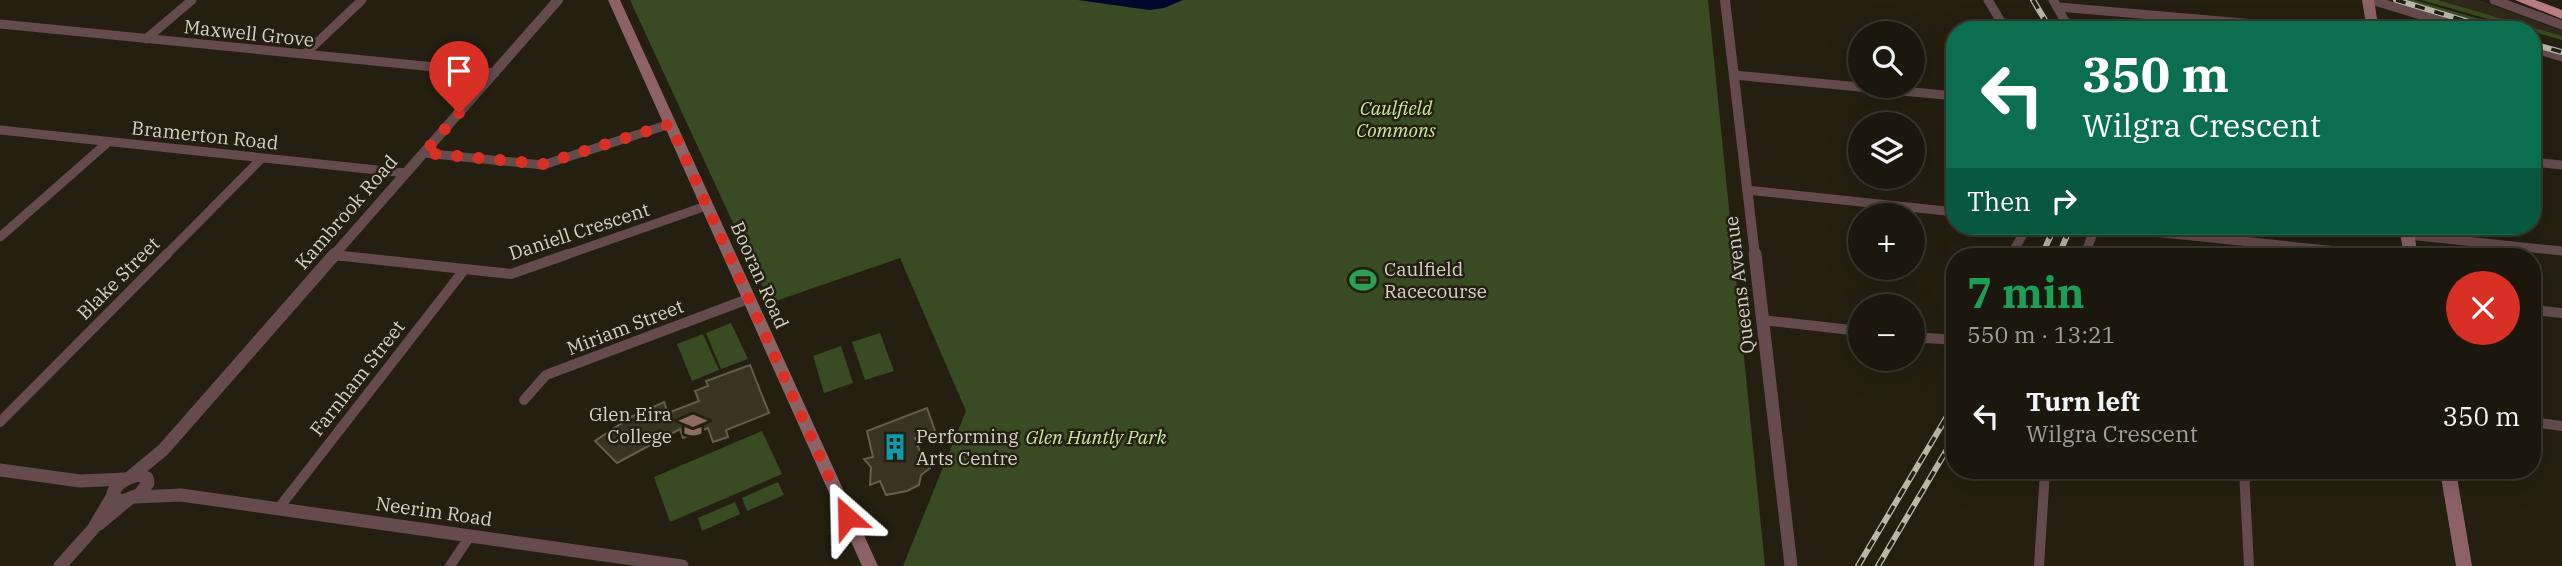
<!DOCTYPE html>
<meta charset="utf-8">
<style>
body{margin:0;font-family:"IBM Plex Serif",serif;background:#242015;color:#f1f3f6;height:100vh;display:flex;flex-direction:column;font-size:26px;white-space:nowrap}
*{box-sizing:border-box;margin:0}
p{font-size:23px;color:#a09f9d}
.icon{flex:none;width:38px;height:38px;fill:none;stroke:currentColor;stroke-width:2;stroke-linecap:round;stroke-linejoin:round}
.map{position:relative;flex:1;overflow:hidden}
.side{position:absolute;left:1946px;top:248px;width:595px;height:231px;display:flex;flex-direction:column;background:#1b170c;border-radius:28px;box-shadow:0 7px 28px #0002,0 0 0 2px #39362d}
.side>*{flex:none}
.top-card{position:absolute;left:1946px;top:21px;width:595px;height:214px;border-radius:28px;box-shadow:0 7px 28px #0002,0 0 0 2px #39362d;background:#0b6e4f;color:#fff;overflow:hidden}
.tools{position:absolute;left:1848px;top:21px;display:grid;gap:14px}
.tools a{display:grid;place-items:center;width:77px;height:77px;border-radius:50%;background:#1b170c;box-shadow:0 7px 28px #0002,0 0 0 2px #39362d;font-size:35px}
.pin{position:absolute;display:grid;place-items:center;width:60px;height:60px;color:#fff;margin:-72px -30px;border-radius:50% 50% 50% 0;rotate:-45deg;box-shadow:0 0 7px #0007}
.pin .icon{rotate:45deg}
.me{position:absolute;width:77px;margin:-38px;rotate:335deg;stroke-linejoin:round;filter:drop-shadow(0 0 5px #0008)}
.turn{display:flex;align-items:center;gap:24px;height:147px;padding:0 21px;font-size:32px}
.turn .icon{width:91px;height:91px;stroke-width:2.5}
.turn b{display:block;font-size:49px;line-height:60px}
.then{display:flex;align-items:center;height:66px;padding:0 21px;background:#0003;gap:14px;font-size:26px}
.round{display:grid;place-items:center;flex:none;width:74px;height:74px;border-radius:37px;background:#242015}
.overview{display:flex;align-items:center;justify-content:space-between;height:119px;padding:0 21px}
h1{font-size:42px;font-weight:800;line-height:52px;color:#1e9e55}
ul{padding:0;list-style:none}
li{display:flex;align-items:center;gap:21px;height:98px;padding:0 21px}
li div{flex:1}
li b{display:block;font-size:26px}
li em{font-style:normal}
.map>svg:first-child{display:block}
</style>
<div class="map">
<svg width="2562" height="566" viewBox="0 0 2562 566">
<rect width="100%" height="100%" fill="#241f10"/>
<path fill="#302919" d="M2438,0H2478L2562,31V36Z"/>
<g fill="#394b22">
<path d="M630,0H1708L1765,566H903L966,411L900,258L770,303Z"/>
<path d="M2394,0H2414L2518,30H2495Z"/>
<path d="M2421,0H2438L2562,36V40Z"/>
<path d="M731,323L748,359L721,369L706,333Z"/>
<path d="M880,333L894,371L865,380L852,342Z"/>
<path d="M703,334L719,370L692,381L677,344Z"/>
<path d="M841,346L853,383L824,393L813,356Z"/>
<path d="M762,431L782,474L670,522L654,477Z"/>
<path d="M778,482L784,495L747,511L742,498Z"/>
<path d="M735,502L740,514L702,531L698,518Z"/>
</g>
<path fill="#00082e" d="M1078,0H1183L1164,8L1149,10Z"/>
<g fill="#393324" stroke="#655e4e" stroke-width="2">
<path d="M750,365L769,413L726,430L728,437L713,442L708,428L683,438L680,429L617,463L595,441L631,417L664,402L668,413L699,401L695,391L708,386L706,381Z"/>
<path d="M927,408L935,431L915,438L923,460H929L930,468L921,475L919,485L907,491L886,495L880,481L870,485L871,467L864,459L873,457L867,431Z"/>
</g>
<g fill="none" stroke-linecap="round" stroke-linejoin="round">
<g stroke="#654b4c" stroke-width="9">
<path d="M1988,0L2006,30"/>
<path d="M2053,0L2070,30"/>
<path d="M2371,0L2470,30"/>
<path d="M2494,0L2562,25"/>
<path d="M2058,7L2326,30"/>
<path d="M0,24L495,73"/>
<path d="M146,39L192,0"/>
<path d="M2532,48L2562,57"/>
<path d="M305,54L362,0"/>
<path d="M1734,75L1955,96"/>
<path d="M0,130L406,173"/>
<path d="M424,153L543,165L670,124"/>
<path d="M2532,162L2562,165"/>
<path d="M1747,190L1955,212"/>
<path d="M2096,226L2386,256"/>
<path d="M2408,235L2562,251"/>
<path d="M0,237L107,143"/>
<path d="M334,255L341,256"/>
<path d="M165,256L261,159"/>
<path d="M563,256L706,206"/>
<path d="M2010,256L2028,226"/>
<path d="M2084,256L2096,226"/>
</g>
<g stroke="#654b4c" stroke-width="10">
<path d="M2369,254L2398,257"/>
<path d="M334,255L511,274L568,254"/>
<path d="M2009,257L2011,254"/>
<path d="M2084,257L2085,254"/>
<path d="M2532,310L2562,313"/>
<path d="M1762,320L1860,331"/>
<path d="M1913,337L1955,340"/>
<path d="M524,400L546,375L748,299"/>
<path d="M0,422L167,254"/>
<path d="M2532,422L2562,426"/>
<path d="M2244,471L2249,566"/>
<path d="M278,509L464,270"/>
<path d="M450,566L470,536"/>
<path d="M2039,566L2045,471"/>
</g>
<g stroke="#654b4c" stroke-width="10">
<path d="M1725,0L1755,256"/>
<path d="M333,256L558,0"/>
</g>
<g stroke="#654b4c" stroke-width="13">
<path d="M1755,254L1791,566"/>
<path d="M0,470L80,481L125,479"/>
<path d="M140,475L147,478L148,483L140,494L123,501L112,497C115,483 126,478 140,475Z"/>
<path d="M129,478L163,450L335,254"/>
<path d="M135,497L181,495L682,566"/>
<path d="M99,524L129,499"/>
<path d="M60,566L93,529L112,497"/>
</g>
<g fill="#8c6265" fill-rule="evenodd">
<path d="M608,0H620L878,566H862Z"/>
<path d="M2362,0H2374L2379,30H2367Z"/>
<path d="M2399,226H2413L2418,257H2404Z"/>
<path d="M2440,471H2456L2472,566H2456Z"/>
</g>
<path fill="#b87c82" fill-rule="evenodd" d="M2515,0H2535L2562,10V19Z"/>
<defs>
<g id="rail">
<path d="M2033,0L2051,30"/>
<path d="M2396,0L2496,30"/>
<path d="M2532,44L2562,52"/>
<path d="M2041,257L2055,226"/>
<path d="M2058,257L2071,226"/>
<path d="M1858,566L1955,403"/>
<path d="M1878,566L1955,436"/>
</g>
</defs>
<use href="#rail" stroke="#bab6ac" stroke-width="6"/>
<use href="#rail" stroke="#241f10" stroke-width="3.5" stroke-dasharray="10" stroke-linecap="butt"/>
</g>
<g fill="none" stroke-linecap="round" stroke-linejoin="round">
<path stroke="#d93025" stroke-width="12" stroke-dasharray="0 21.6" d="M459,113L424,153L543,164L670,124L847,517"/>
</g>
<defs>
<symbol id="stadium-bare" viewBox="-9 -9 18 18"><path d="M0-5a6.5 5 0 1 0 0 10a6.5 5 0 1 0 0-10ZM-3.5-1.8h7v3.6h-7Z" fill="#2e9e5b" stroke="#241f10" stroke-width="2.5" paint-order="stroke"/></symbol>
<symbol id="school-bare" viewBox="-9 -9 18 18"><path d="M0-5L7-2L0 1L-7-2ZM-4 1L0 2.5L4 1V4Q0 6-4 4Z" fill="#8d6e63" stroke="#241f10" stroke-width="2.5" paint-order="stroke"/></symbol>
<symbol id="building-bare" viewBox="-9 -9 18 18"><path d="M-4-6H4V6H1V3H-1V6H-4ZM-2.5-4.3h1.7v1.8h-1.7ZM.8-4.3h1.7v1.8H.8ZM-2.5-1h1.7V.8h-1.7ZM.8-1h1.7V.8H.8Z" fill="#0f9aa8" stroke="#241f10" stroke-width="2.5" paint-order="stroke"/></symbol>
</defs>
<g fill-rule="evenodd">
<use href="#stadium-bare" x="1344" y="261" width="38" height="38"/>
<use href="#school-bare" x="674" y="406" width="38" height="38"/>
<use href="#building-bare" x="876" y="428" width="38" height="38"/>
</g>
<g text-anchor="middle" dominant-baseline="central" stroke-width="5" stroke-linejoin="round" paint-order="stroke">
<g font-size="19" fill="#d4d1c7" stroke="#241f10">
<text transform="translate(249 33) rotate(6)">Maxwell Grove</text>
<text transform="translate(205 135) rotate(6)">Bramerton Road</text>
<text transform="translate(346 212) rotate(-49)">Kambrook Road</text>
<text transform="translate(579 231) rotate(-18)">Daniell Crescent</text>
<text transform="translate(760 275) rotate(66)">Booran Road</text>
<text transform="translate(118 278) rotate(-45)">Blake Street</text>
<text transform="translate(1739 285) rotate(-97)">Queens Avenue</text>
<text transform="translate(625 327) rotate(-21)">Miriam Street</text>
<text transform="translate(357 378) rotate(-52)">Farnham Street</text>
<text transform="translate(434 511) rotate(8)">Neerim Road</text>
</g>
<g font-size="19" font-style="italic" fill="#c7eb9b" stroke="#241f10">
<text x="1396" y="108">Caulfield<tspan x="1396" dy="22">Commons</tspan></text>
<text x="1096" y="437">Glen Huntly Park</text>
</g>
<g font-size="19" fill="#d4d1c7" stroke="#241f10" text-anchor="start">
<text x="1384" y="269">Caulfield<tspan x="1384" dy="22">Racecourse</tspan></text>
<text x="672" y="414" text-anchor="end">Glen Eira<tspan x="672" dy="22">College</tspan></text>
<text x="916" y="436">Performing<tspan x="916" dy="22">Arts Centre</tspan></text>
</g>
</g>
</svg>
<div class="tools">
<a><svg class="icon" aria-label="search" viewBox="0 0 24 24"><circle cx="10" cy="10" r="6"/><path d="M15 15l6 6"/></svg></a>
<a><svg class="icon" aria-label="layers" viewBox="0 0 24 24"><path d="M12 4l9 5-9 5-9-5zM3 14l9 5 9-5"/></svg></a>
<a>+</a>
<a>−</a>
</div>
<div class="pin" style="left:459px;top:113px;background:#d93025"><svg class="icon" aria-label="arrive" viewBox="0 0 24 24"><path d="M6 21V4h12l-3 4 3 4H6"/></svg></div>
<svg class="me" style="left:847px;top:517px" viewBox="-20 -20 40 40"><path d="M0-17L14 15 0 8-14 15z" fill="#d93025" stroke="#fff" stroke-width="4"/></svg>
<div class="top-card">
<div class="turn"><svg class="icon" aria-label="left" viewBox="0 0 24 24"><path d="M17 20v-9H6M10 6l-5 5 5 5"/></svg><div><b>350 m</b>Wilgra Crescent</div></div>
<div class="then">Then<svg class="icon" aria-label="right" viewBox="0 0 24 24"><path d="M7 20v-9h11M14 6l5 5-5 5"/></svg></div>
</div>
<section class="side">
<div class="overview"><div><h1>7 min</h1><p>550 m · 13:21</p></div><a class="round" style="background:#d93025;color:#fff"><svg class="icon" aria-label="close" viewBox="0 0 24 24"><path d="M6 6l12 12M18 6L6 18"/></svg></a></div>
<ul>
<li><svg class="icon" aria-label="left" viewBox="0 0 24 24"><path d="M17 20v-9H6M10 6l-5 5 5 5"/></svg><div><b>Turn left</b><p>Wilgra Crescent</p></div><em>350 m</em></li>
</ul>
</section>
</div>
